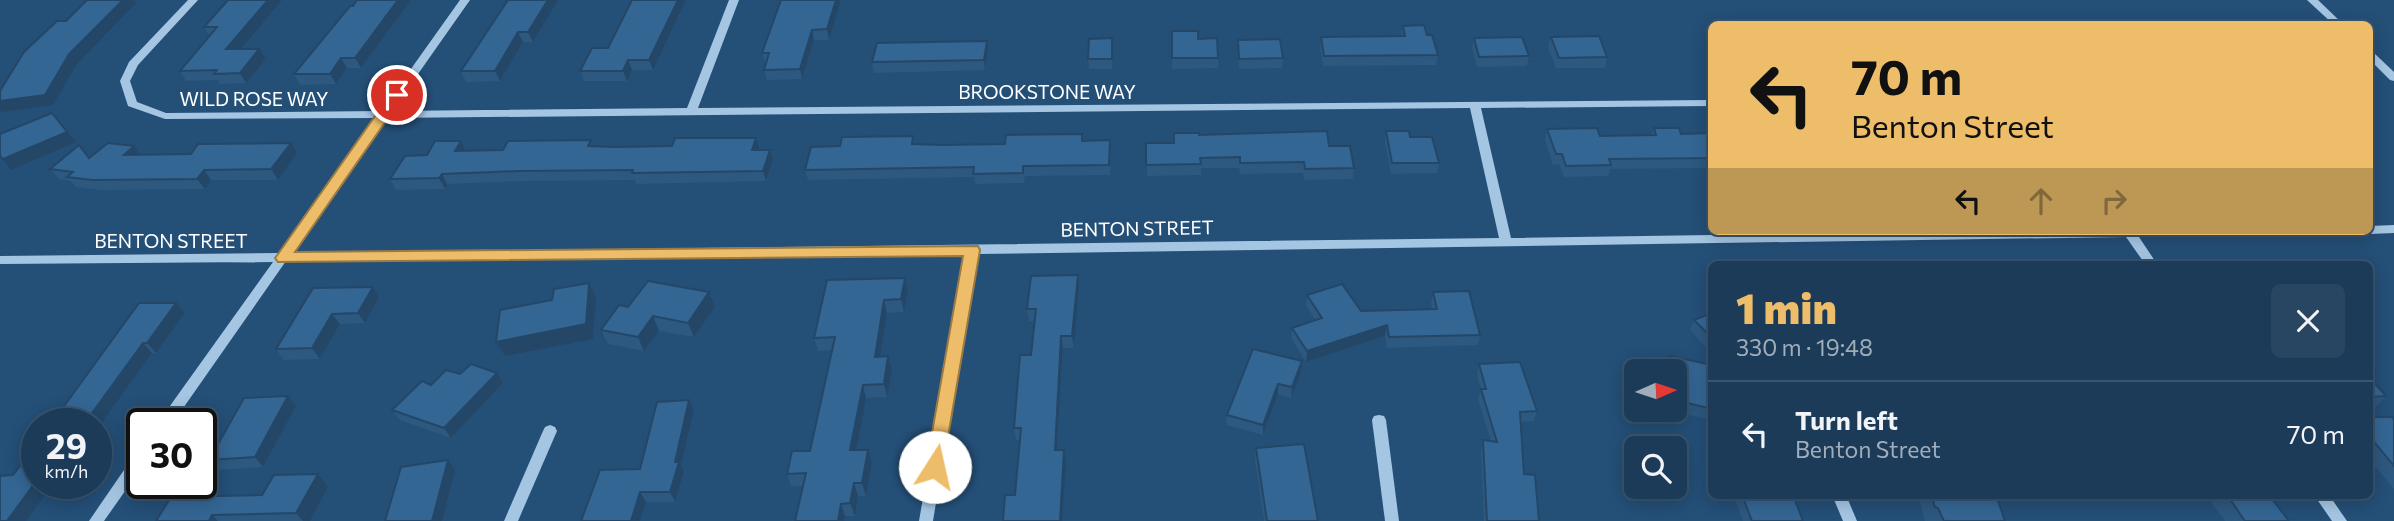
<!DOCTYPE html>
<meta charset="utf-8">
<style>
body{margin:0;font-family:Commissioner,sans-serif;background:#284662;color:#f1f3f6;height:100vh;display:flex;flex-direction:column;font-size:26px;white-space:nowrap}
*{box-sizing:border-box;margin:0}
p{font-size:23px;color:#a0adba}
.icon{flex:none;width:38px;height:38px;fill:none;stroke:currentColor;stroke-width:2;stroke-linecap:round;stroke-linejoin:round}
.map{position:relative;flex:1;overflow:hidden}
.details{position:absolute;left:1708px;top:261px;width:665px;height:238px;display:flex;flex-direction:column;background:#1b3b59;border-radius:10px;box-shadow:0 4px 18px #0003,0 0 0 2px #39556f}
.details>*{flex:none}
.guide{position:absolute;left:1708px;top:21px;width:665px;height:214px;border-radius:10px;box-shadow:0 4px 18px #0003,0 0 0 2px #39556f;background:#edbd69;color:#111;overflow:hidden}
.needle{width:46px;rotate:87deg}
.tools{position:absolute;left:1624px;top:359px;display:grid;gap:14px}
.tools a{display:grid;place-items:center;width:63px;height:63px;border-radius:10px;background:#1b3b59;box-shadow:0 4px 18px #0003,0 0 0 2px #39556f;font-size:35px}
.speed{position:absolute;left:21px;top:408px;display:flex;gap:14px;font-size:35px;font-weight:700;text-align:center}
.speed>*{display:grid;place-content:center;width:91px;height:91px;border-radius:50%;background:#1b3b59;box-shadow:0 4px 18px #0003,0 0 0 2px #39556f;line-height:1}
.speed small{font-size:18px;font-weight:400}
.speed .limit{border:4px solid #111;border-radius:10px;background:#fff;color:#111}
.pin{position:absolute;display:grid;place-items:center;width:60px;height:60px;color:#fff;margin:-30px;border:4px solid #fff;border-radius:50%;box-shadow:0 2px 7px #0007}
.me{position:absolute;width:77px;margin:-38px;rotate:10deg;stroke-linejoin:round;filter:drop-shadow(0 0 5px #0008)}
.turn{display:flex;align-items:center;gap:24px;height:147px;padding:0 28px;font-size:32px}
.turn .icon{width:91px;height:91px;stroke-width:2.5}
.turn b{display:block;font-size:49px;line-height:60px}
.lanes{display:flex;align-items:center;height:66px;padding:0 28px;background:#0003;justify-content:center;gap:35px;direction:ltr}
.lanes .off{opacity:.35}
.round{display:grid;place-items:center;flex:none;width:74px;height:74px;border-radius:10px;background:#284662}
.overview{display:flex;align-items:center;justify-content:space-between;height:119px;padding:0 28px}
h1{font-size:42px;font-weight:800;line-height:52px;color:#edbd69}
ul{padding:0;list-style:none}
li{display:flex;align-items:center;gap:21px;height:105px;padding:0 28px;border-top:2px solid #39556f}
li div{flex:1}
li b{display:block;font-size:26px}
li em{font-style:normal}
.map>svg:first-child{display:block}
</style>
<div class="map">
<svg width="2394" height="521" viewBox="0 0 2394 521">
<rect width="100%" height="100%" fill="#244f77"/>
<g fill="none" stroke-linecap="round" stroke-linejoin="round">
<g fill="#a5c6e3" fill-rule="evenodd">
<path d="M188,0H198L138,65L130,81L137,102L166,113L381,111L460,0H470L392,111L687,108L729,0H739L698,108L1712,100V106L1481,108L1511,238L1989,231H2280L2274,235L2139,237L2157,264H2145L2126,237L977,254L933,521H919L965,254L286,261L172,424H157L273,262L0,264V256L279,253L376,118L165,119L128,106L120,81L129,62ZM1470,108L1499,238L292,253L387,118Z"/>
<path d="M2307,0H2318L2343,24H2333Z"/>
<path d="M2370,52L2374,53L2394,72V81L2390,80L2370,60Z"/>
<path d="M2394,225V233L2370,234L2365,231H2370V226Z"/>
<path d="M1379,415L1384,416L1386,420L1399,521H1385L1372,420L1374,416Z"/>
<path d="M550,425L555,427L557,431L518,521H504L543,431L545,427Z"/>
<path d="M142,449V467L104,521H89L137,451Z"/>
<path d="M1832,495H1846L1857,521H1843Z"/>
<path d="M2314,495H2329L2347,521H2332Z"/>
</g>
</g>
<g fill="#2d587f">
<path d="M228,0H282L242,49L266,59L246,83L220,84L218,80L186,81L180,71L210,36L204,27Z"/>
<path d="M357,0H411L361,68H347L336,84L300,85L294,74Z"/>
<path d="M508,0H558L533,42H523L500,81L466,82L461,71Z"/>
<path d="M632,0H686L653,70H632L627,81H584L580,71L608,48Z"/>
<path d="M841,0L829,40H814L802,79L767,80L764,70L766,64L762,53Z"/>
<path d="M1403,26L1427,35L1438,55L1436,65L1323,66L1320,47L1321,37L1401,36Z"/>
<path d="M1172,31L1198,39L1218,58V68L1172,69Z"/>
<path d="M1551,37L1607,57L1605,68H1556L1548,47Z"/>
<path d="M1474,38L1529,56L1527,66L1477,67L1472,48Z"/>
<path d="M1238,40L1283,58L1282,68L1239,69Z"/>
<path d="M1113,48L1112,69H1089L1088,59Z"/>
<path d="M988,51L985,70L874,73L872,62Z"/>
<path d="M1654,128L1681,134L1712,133V168L1610,169L1608,176L1564,177L1559,164L1553,165L1545,140L1547,129L1600,136L1651,135Z"/>
<path d="M1386,131L1410,137L1439,163L1437,173L1391,174L1385,142Z"/>
<path d="M1199,135L1329,146L1354,168L1353,179L1304,180L1303,173L1240,174L1239,168H1201V175L1147,176L1146,143H1174Z"/>
<path d="M756,138L759,148L758,150H770L773,160L766,181L636,184L635,180L523,181L447,184L445,189L396,190L390,179L461,141L466,151L594,146L615,147L672,146Z"/>
<path d="M1083,141L1110,151V175L1025,176L1024,183L975,184L974,177L808,180L805,170L915,144L942,145L1005,144Z"/>
<path d="M134,146L140,154L297,153L278,180H211L205,189L100,190L76,187L71,181L59,179L50,169Z"/>
<path d="M1078,275L1079,287L1074,348H1063L1057,450H1064L1066,462L1015,495L1020,440H1016L1014,428L1031,355L1034,321H1029L1027,309Z"/>
<path d="M905,278L908,290L904,312L887,313L880,356H888L892,369L887,397L866,398L856,450L872,462L866,496H858L855,516H845L844,521H795L803,486H791L787,474L810,451L832,350L818,351L814,338Z"/>
<path d="M373,287L379,297L365,323L340,324L320,359L284,360L276,349Z"/>
<path d="M709,292L715,307L694,337L659,331L644,351L608,344L601,330L628,307Z"/>
<path d="M1433,292L1480,335L1478,345L1387,348L1385,336L1306,362L1291,338L1292,328L1315,320L1306,305L1307,295L1361,311L1432,309L1431,303Z"/>
<path d="M139,303L185,313L156,353H152L96,431V424Z"/>
<path d="M1712,313V351L1710,352L1690,330L1694,320Z"/>
<path d="M1253,349L1301,372L1291,398L1278,394L1263,435L1226,425L1227,415Z"/>
<path d="M1670,356L1712,365V420L1665,410H1675V371H1666V366Z"/>
<path d="M1479,364L1537,411L1534,421L1521,422L1524,474L1539,521H1484L1481,451L1483,440L1491,441L1478,399L1481,389L1477,375Z"/>
<path d="M2370,366L2376,374L2371,379L2386,396L2375,407H2370Z"/>
<path d="M497,373L503,383L451,438L400,420L392,410L431,385L460,374Z"/>
<path d="M689,400L694,410L681,466L684,472L675,502H646L640,521V469Z"/>
<path d="M296,406L263,467L218,470L209,460Z"/>
<path d="M2370,417L2394,420V489L2370,460Z"/>
<path d="M1256,448L1318,521H1264L1255,460Z"/>
<path d="M328,487L310,521H156L262,495Z"/>
<path d="M1733,495H1793L1803,521H1743Z"/>
<path d="M1918,495H1996L2005,521H1925Z"/>
<path d="M2206,495H2269L2289,521H2225Z"/>
</g>
<g fill="#244768">
<path d="M123,0H134L136,3L77,64L53,105L1,112L0,111V101L69,54Z"/>
<path d="M268,0H282L233,59L226,49Z"/>
<path d="M398,0H411L361,68L355,58Z"/>
<path d="M548,0H558L533,42L528,32Z"/>
<path d="M678,0H686L653,70L649,60Z"/>
<path d="M836,0H841L829,40L827,29Z"/>
<path d="M812,30L814,40L802,79L800,69Z"/>
<path d="M518,32L523,42L500,81L495,71Z"/>
<path d="M987,41L988,51L985,70L984,60Z"/>
<path d="M259,49L266,59L246,83L240,73Z"/>
<path d="M341,58L347,68L336,84L330,74Z"/>
<path d="M628,60L632,70L627,81L623,71Z"/>
<path d="M67,132L76,142L11,170L3,159Z"/>
<path d="M756,138L759,148L755,160L752,150Z"/>
<path d="M461,141L466,151H455Z"/>
<path d="M291,143L297,153L278,180L271,169Z"/>
<path d="M134,146L142,157L124,155Z"/>
<path d="M770,150L773,160L766,181L763,171Z"/>
<path d="M204,170L211,180L205,189L197,179Z"/>
<path d="M442,174L447,184L445,189L439,178Z"/>
<path d="M1078,275L1079,287L1074,348L1072,336Z"/>
<path d="M905,278L908,290L904,312L901,299Z"/>
<path d="M589,283L596,297L593,339L505,356L496,342Z"/>
<path d="M373,287L379,297L365,323L358,313Z"/>
<path d="M709,292L715,307L694,337L688,323Z"/>
<path d="M884,300L887,313L878,369L875,357Z"/>
<path d="M176,303L185,313L156,353L147,343Z"/>
<path d="M332,314L340,324L320,359L312,348Z"/>
<path d="M653,316L659,331L644,351L638,337Z"/>
<path d="M1387,325L1385,336L1306,362L1307,351Z"/>
<path d="M1061,336L1063,348L1056,462L1055,450Z"/>
<path d="M143,343L152,353L96,431V424H84Z"/>
<path d="M888,356L892,369L887,397L884,384Z"/>
<path d="M1302,361L1301,372L1291,398L1292,387Z"/>
<path d="M497,373L503,383L451,438L444,428Z"/>
<path d="M1278,384V394L1263,435V425Z"/>
<path d="M863,385L866,398L854,463L850,450Z"/>
<path d="M288,396L296,406L263,467L255,457Z"/>
<path d="M689,400L694,410L681,466L684,472L675,502L670,492L675,462Z"/>
<path d="M868,450L872,462L866,496L862,483Z"/>
<path d="M1064,450L1066,462L1062,521H1060Z"/>
<path d="M448,460L455,470L442,521H432Z"/>
<path d="M318,474L328,487L310,521H303L296,513Z"/>
<path d="M37,480V483H53L26,521H7Z"/>
<path d="M854,483L858,496L855,516L850,503Z"/>
<path d="M640,492L646,502L640,521H631Z"/>
<path d="M841,504L845,516L844,521H838Z"/>
<path d="M212,515L218,521H209Z"/>
</g>
<g fill="#346694" stroke="#244768" stroke-width="2">
<path d="M87,0H123L69,54L45,95L0,101V91L24,52L57,21H66Z"/>
<path d="M228,0H268L226,49H259L240,73L214,74L217,70L180,71L217,27H204Z"/>
<path d="M357,0H398L355,58H341L330,74H294L350,6H353Z"/>
<path d="M508,0H548L528,32H518L495,71H461Z"/>
<path d="M632,0H678L649,60H628L623,71H580L592,48H608Z"/>
<path d="M781,0H836L827,29L812,30L800,69L764,70L769,53H762Z"/>
<path d="M1424,25L1427,35H1432L1438,55L1324,56L1321,37L1405,36L1403,26Z"/>
<path d="M1172,31H1198V39L1217,38L1218,58H1172Z"/>
<path d="M1599,36L1607,57L1559,58L1551,37Z"/>
<path d="M1522,37L1529,56L1479,57L1474,38Z"/>
<path d="M1112,38V59H1088L1089,39Z"/>
<path d="M1280,39L1283,58L1239,59L1238,40Z"/>
<path d="M987,41L984,60L872,62L877,43Z"/>
<path d="M52,113L67,132L3,159L0,156V134Z"/>
<path d="M1597,128L1600,136L1656,135L1654,128H1679L1681,134L1712,133V158L1609,159L1611,165L1566,166L1562,154H1556L1547,129Z"/>
<path d="M1327,131L1329,146H1350L1354,168L1305,169L1304,162L1240,163V157L1200,158L1201,164L1146,165V143H1174V133H1199V135Z"/>
<path d="M1386,131H1409L1410,137H1432L1439,163H1392Z"/>
<path d="M1082,134V141L1110,140L1109,165L1023,166V173L973,174L974,167L805,170L811,147L840,146L842,137L913,136L912,144L942,145L1005,144L1006,135Z"/>
<path d="M675,138H756L752,150H770L763,171L632,173L633,170L518,171L442,174L439,178L390,179L405,156L427,155L435,141H461L455,151L503,150L508,141L591,140L588,146L615,147L672,146Z"/>
<path d="M108,143L134,146L124,155L191,154L198,144L291,143L271,169L204,170L197,179L92,180L67,177L73,172L50,169L79,145L89,158Z"/>
<path d="M2231,261H2279L2282,264H2233Z"/>
<path d="M1078,275L1072,336H1061L1055,450H1064L1060,521H1003L1005,495H1015L1021,428H1014L1020,355H1031L1036,309H1027L1031,276Z"/>
<path d="M905,278L901,299L884,300L875,357L888,356L884,384L863,385L850,450H868L862,483H854L850,503L841,504L838,521H795L806,473L787,474L792,451H810L835,337L814,338L827,280Z"/>
<path d="M648,281L709,292L688,323L653,316L638,337L601,330L619,305L628,307Z"/>
<path d="M589,283L586,324L496,342L500,310L552,300L554,289Z"/>
<path d="M1342,284L1361,311L1437,309L1433,292L1469,291L1480,335L1389,337L1387,325L1307,351L1292,328L1322,318L1307,295Z"/>
<path d="M373,287L358,313L332,314L312,348L276,349L313,288Z"/>
<path d="M139,303H176L147,343H143L84,424H51Z"/>
<path d="M1712,313V338L1694,320Z"/>
<path d="M1253,349L1302,361L1292,387L1278,384L1263,425L1227,415Z"/>
<path d="M1670,356L1712,365V409L1675,400V371H1669Z"/>
<path d="M1520,362L1537,411L1520,412L1524,474L1535,475L1539,521H1487L1483,440L1497,442L1481,389H1486L1479,364Z"/>
<path d="M471,364L497,373L444,428L392,410L422,381L431,385L446,370L460,374Z"/>
<path d="M2370,366L2376,374H2370Z"/>
<path d="M2370,378L2386,396L2370,397Z"/>
<path d="M288,396L255,457L209,460L244,398Z"/>
<path d="M689,400L675,462H679L670,492H640L631,521H581L600,470L640,469L657,402Z"/>
<path d="M2370,417H2392L2394,420V466L2370,437Z"/>
<path d="M37,443V480L7,521H0V476L13,475Z"/>
<path d="M1304,444L1318,521H1267L1256,448Z"/>
<path d="M448,460L432,521H385L401,467Z"/>
<path d="M318,474L296,513L212,515L209,521H156L171,497L262,495L274,475Z"/>
<path d="M1742,495H1793L1803,521H1752Z"/>
<path d="M1931,495H1996L2005,521H1944L1938,508L1935,507Z"/>
<path d="M2227,495H2269L2289,521H2245Z"/>
</g>
<path fill="#edbd69" stroke="#9a7b44" stroke-width="2" d="M397,91L404,95L295,252L978,246L980,250L942,472L935,474L929,472L926,467L963,256L278,262L275,258L278,254L392,92Z"/>
<g text-anchor="middle" dominant-baseline="central" stroke-width="7" stroke-linejoin="round" paint-order="stroke">
<g font-size="19" fill="#fff" stroke="#244f77">
<text x="1047" y="91">BROOKSTONE WAY</text>
<text x="254" y="98">WILD ROSE WAY</text>
<text transform="translate(1137 228) rotate(-1)">BENTON STREET</text>
<text x="171" y="240">BENTON STREET</text>
</g>
</g>
</svg>
<div class="tools">
<a><svg class="needle" viewBox="-14 -14 28 28"><path d="M0-13l5 13h-10z" fill="#e53935"/><path d="M0 13l5-13h-10z" fill="#a0adba"/></svg></a>
<a><svg class="icon" aria-label="search" viewBox="0 0 24 24"><circle cx="10" cy="10" r="6"/><path d="M15 15l6 6"/></svg></a>
</div>
<div class="speed"><div>29<small>km/h</small></div><div class="limit">30</div></div>
<div class="pin" style="left:397px;top:95px;background:#d93025"><svg class="icon" aria-label="arrive" viewBox="0 0 24 24"><path d="M6 21V4h12l-3 4 3 4H6"/></svg></div>
<svg class="me" style="left:935px;top:467px" viewBox="-20 -20 40 40"><circle r="19" fill="#fff"/><path d="M0-13L10 11 0 6-10 11z" fill="#edbd69"/></svg>
<div class="guide">
<div class="turn"><svg class="icon" aria-label="left" viewBox="0 0 24 24"><path d="M17 20v-9H6M10 6l-5 5 5 5"/></svg><div><b>70 m</b>Benton Street</div></div>
<div class="lanes"><svg class="icon" aria-label="left" viewBox="0 0 24 24"><path d="M17 20v-9H6M10 6l-5 5 5 5"/></svg><svg class="icon off" aria-label="ahead" viewBox="0 0 24 24"><path d="M12 20V5M6 11l6-6 6 6"/></svg><svg class="icon off" aria-label="right" viewBox="0 0 24 24"><path d="M7 20v-9h11M14 6l5 5-5 5"/></svg></div>
</div>
<section class="details">
<div class="overview"><div><h1>1 min</h1><p>330 m · 19:48</p></div><a class="round"><svg class="icon" aria-label="close" viewBox="0 0 24 24"><path d="M6 6l12 12M18 6L6 18"/></svg></a></div>
<ul>
<li><svg class="icon" aria-label="left" viewBox="0 0 24 24"><path d="M17 20v-9H6M10 6l-5 5 5 5"/></svg><div><b>Turn left</b><p>Benton Street</p></div><em>70 m</em></li>
</ul>
</section>
</div>
